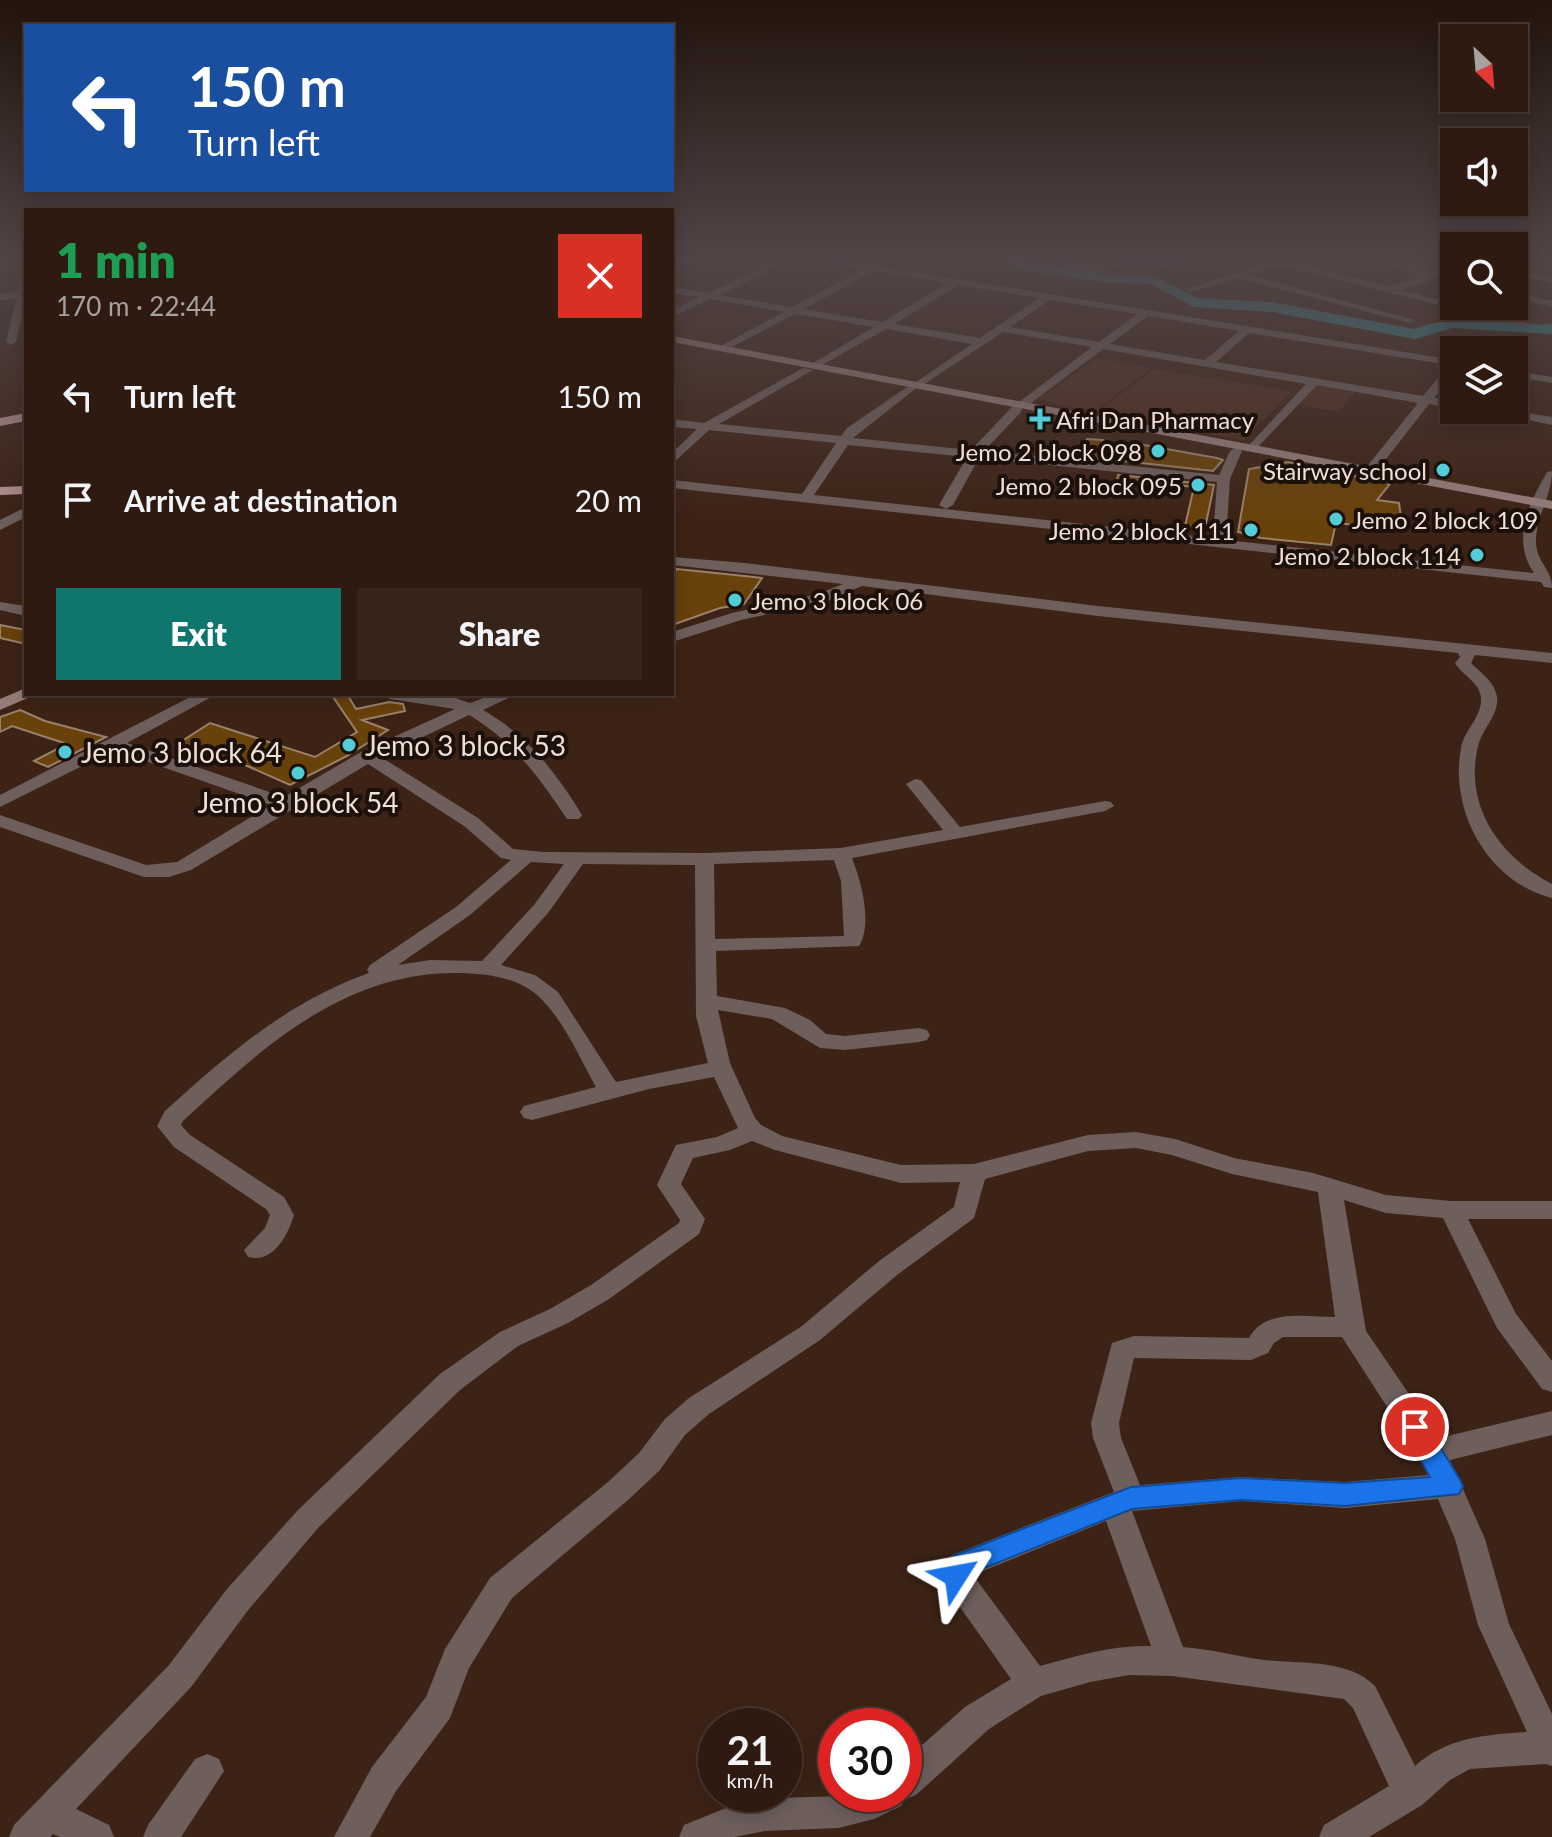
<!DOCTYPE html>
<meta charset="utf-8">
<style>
body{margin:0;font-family:Lato,sans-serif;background:#362319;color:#f1f3f6;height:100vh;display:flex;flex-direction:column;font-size:30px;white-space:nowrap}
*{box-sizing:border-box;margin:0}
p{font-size:26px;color:#a7a19f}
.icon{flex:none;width:44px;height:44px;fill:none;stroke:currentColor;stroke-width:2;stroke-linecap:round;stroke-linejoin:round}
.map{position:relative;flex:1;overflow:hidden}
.drawer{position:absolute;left:24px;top:208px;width:650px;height:488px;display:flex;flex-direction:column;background:#2e1a10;border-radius:0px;box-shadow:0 4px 20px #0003,0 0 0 2px #493830}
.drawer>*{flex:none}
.top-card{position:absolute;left:24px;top:24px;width:650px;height:168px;border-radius:0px;box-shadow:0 4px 20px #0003,0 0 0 2px #493830;background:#1a4fa0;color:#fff;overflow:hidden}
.needle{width:52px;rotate:154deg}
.tools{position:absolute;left:1440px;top:24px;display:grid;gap:16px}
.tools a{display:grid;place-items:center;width:88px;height:88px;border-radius:0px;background:#2e1a10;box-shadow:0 4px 20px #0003,0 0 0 2px #493830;font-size:40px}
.speed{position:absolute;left:698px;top:1708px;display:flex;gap:16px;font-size:40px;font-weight:700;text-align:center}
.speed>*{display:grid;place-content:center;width:104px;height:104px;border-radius:50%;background:#2e1a10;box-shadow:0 4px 20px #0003,0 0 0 2px #493830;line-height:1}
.speed small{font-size:20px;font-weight:400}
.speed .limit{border:12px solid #d22;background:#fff;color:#111}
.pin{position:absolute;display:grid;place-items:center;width:68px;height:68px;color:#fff;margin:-34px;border:4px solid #fff;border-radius:50%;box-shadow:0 2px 8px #0007}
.me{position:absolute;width:88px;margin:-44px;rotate:56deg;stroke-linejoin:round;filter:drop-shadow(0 0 6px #0008)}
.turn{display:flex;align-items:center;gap:28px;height:168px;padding:0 32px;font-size:36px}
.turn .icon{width:104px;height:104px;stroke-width:2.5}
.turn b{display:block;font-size:56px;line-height:68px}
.round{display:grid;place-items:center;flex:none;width:84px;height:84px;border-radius:0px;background:#362319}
.summary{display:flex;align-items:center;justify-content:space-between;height:136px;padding:0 32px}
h1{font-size:48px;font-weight:800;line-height:60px;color:#1e9e55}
.cta{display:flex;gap:16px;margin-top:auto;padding:16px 32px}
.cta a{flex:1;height:92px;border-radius:0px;background:#0f766e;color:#fff;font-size:32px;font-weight:800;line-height:92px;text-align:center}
.cta a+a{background:#362319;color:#f1f3f6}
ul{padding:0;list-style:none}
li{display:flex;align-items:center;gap:24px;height:104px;padding:0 32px}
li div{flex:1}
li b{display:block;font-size:30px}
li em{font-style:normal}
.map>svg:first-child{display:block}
</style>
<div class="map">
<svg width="1552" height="1837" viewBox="0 0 1552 1837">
<rect width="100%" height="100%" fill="#3d2316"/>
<g fill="#4d2d1e">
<path d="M1096,359L1151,368L1097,410L1066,407L1039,399Z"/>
<path d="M1154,369L1293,391L1243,440L1152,424L1100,410Z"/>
<path d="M1317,384L1357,390L1338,412L1297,404Z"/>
</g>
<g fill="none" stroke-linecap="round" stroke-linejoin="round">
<path fill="#2e8894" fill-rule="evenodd" d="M1002,261H1021L1103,274L1154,276L1197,298L1272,302L1414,329C1461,311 1504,327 1552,324V334L1452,328L1415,339L1272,312L1194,307L1151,284L1103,282L1021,270Z"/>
</g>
<g fill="#69410b" stroke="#9a826a" stroke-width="2">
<path d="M1087,439L1103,440L1098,459L1081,457Z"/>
<path d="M1133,443L1217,458L1223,460L1213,471L1114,460Z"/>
<path d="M1288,462L1390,484L1377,500L1399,503L1402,524L1366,521V526L1336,523L1331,545L1261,538L1238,532L1249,469Z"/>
<path d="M1118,475L1214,485L1205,528L1185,526L1194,487L1135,480L1133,485L1116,484Z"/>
<path d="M677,569L754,577L762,578L744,604L720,608L672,625V576Z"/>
<path d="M0,625L26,630V644L0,638Z"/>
<path d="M331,694H347L356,709L389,702L403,704L405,711L362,720L388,730L347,756L290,785L245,765L176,745L210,723L315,757L357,732Z"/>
<path d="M20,710L45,721L106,737L48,767L34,761L67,744L12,726L0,732V717Z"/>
</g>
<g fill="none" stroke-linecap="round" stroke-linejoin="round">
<g fill="#6e5f5d" fill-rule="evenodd">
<path d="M672,261H678L672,264Z"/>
<path d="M776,261H788L720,295L792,307L863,269L825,261H847L1454,360V373L1434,398L1454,401V409L1429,404L1376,472L1371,473L1365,469L1418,403L1317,385L1254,451L1250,450V444L1306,384L1103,349L1027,406L1022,407L1021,412L984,451L1219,475L1230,451L1236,447L1242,451L1230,479L1226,540L1534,573C1511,540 1529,503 1547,472L1552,471C1552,496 1536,516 1536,541C1536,563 1552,568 1552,588L1544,587L1541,582L672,488V480L802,494L836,443L709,430L672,464V453L697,429L672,427V419L704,423L803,368L813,370L719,424L841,436L847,428L910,385L916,388L914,390L853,438L971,450L1013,406H1018L1019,402L1092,347L1003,332L920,387L916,386V382L972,344L886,329L817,368L813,367V363L874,327L795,314L724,351L720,350V346L784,312L710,299L672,317V310L699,297L672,293V287L708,293ZM874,271L948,283L882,322L804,309ZM959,285L1039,298L980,338L894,324ZM1050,300L1137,314L1099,342L1010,327ZM1148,316L1239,331L1205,360L1110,344ZM1249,333L1449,365L1423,396L1216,362ZM848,445L967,457L939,505L946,509L953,505L979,458L1217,482L1213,538L814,495Z"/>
<path d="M1054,261C1068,261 1079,265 1092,266C1106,268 1122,261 1137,261L1095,273Z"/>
<path d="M1142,261H1184L1164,267Z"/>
<path d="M1274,261H1288L1390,287L1423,275L1370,261H1386L1433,272L1454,265V271L1401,290L1530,324L1525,327L1280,265L1248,275L1415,320L1410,323L1238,278L1191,292L1186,289Z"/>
<path d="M1514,269L1552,277V283L1514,275Z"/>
<path d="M26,271V297L16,342L11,345L6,342L16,299L0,300V294L17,292L21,274Z"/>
<path d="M1514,292L1552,301V307L1514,298Z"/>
<path d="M1514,371L1552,377V383L1514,377Z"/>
<path d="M1481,410H1508L1552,417V425Z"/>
<path d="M26,507V517L0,530V520Z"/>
<path d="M672,557L745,563L1098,606L1552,653V663L1475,655L1471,663C1481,673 1495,682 1497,697C1499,714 1484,727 1479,743C1462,804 1499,857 1552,884V898C1488,882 1449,811 1461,748C1464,730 1483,716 1481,697C1479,682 1462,675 1455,663L1460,657L1458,653L1098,616L862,586L827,601L741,620L672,642V632L732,613L818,594L843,584L672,565Z"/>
<path d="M0,602L26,606V616L0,610Z"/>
<path d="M196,694H217L127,743L284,797L361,752L455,709L390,699L382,694H444L470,703L494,694H517L483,710C527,735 556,772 582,815L579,819H567C538,776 514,742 469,715L381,757L478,818L513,849L543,852L706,853L841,848L943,830L906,784L915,779L921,780L960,827L1105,801L1111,802L1114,806L1105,811L852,858C861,881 873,923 859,946L716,951L717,996L785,1008L810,1020L826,1034L845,1036L919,1028L927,1030L930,1035L927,1040L919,1042L845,1050L820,1048L772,1019L718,1010L730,1063L755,1118L761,1125L782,1136L901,1165L974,1164L1088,1135L1136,1132L1175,1139L1234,1158L1313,1173L1386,1195L1451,1201H1552V1219H1468L1516,1314L1552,1361V1392L1542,1389L1497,1328L1443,1218L1386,1213L1344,1200L1366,1331L1439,1438L1552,1411V1435L1450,1460L1485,1539L1509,1624L1552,1714V1766L1546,1764L1470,1769L1450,1780L1422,1805L1369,1837H1319L1324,1825L1389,1786L1353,1708L1344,1699L1172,1676L1129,1675L1090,1682L1041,1696L989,1729L916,1795L904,1800L901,1806L874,1819L839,1828L765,1831L734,1837H679L684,1825L748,1799L904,1794V1761L965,1707L1011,1679L945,1586L941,1570L945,1560L954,1554L1114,1492L1093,1438L1091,1423L1112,1343L1134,1336L1249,1338C1265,1308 1306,1317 1335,1317L1318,1192L1232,1174L1172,1155L1136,1148L1088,1151L985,1179L974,1218L897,1275L820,1340L709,1414L685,1435L659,1471L628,1500L512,1598L469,1668L450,1718L396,1791L370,1837H334L372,1767L426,1697L445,1649L490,1578L608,1482L639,1453L665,1419L689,1398L802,1326L879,1261L954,1207L960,1182L901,1183L775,1150L752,1141L730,1150L693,1158L681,1184L705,1219L699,1234L609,1299L568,1323L518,1346L460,1390L318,1528L249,1609L191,1687L76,1809L109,1825L114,1837H60L53,1834L50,1837H9L14,1825L169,1665L227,1589L298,1510L440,1374L500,1332L550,1309L591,1285L679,1223L680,1220L657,1185L676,1145L717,1137L738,1128L714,1077L649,1089L532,1120L524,1118L520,1112L524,1106L596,1087C579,1057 563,1018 537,995C516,977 487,974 462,973C345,970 263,1047 183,1121L181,1125L190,1135L284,1197L294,1215C288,1235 273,1264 248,1257L244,1250L265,1228L270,1215L266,1209L174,1147L157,1126L165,1111C227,1055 289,1001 369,973L367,970L370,965L456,907L511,860L501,858L464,826L368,764L191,870L169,877H144L0,827V815L146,865L177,862L271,805L114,750L0,807V795ZM834,860L841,881L844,936L715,939L714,864ZM531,862L564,864L534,905L482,961L430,960L398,965L470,915ZM583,864L695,865L696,1016L708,1063L616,1082L558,992L535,975L501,965L548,913ZM1283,1337H1342L1420,1458L1428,1475L1345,1482L1241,1477L1140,1485L1121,1438L1119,1423L1134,1358L1251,1360L1268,1353L1274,1343ZM1438,1499L1455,1539L1478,1625L1527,1732C1485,1735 1448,1737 1415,1766L1375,1686C1346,1657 1295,1665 1257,1659C1232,1655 1208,1649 1183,1647L1132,1511L1241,1501L1345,1508ZM1106,1521L1151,1646C1112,1645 1076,1656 1040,1666L973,1575Z"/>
<path d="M207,1754L219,1759L224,1771L181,1837H143L148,1825L195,1759Z"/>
</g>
<g fill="#947c79" fill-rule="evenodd">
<path d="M672,336L1552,501V509L672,342Z"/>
<path d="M26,688V694H33L32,696L0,710V699Z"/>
</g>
<g fill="#b2928f" fill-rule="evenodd">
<path d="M26,413V421L0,426V418Z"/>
<path d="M26,486V494L0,495V487Z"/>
</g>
</g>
<linearGradient id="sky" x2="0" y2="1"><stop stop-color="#22130c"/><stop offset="0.5" stop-color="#514547"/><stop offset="1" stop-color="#514547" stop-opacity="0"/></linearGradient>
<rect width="1552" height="518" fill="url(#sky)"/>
<path fill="#1a73e8" stroke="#114b97" stroke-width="2" d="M1415,1417L1424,1420L1459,1478L1463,1486L1459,1494L1345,1506L1241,1500L1132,1509L974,1572L965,1585L956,1588L946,1585L942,1576L946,1561L955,1555L1131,1487L1241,1478L1345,1483L1430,1477L1402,1427L1406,1420Z"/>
<g fill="#52ccd6" stroke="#1b100a" stroke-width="3">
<path d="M1036 407h8v8h8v8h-8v8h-8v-8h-8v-8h8z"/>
<circle cx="1158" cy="451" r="8"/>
<circle cx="1443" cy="470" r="8"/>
<circle cx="1198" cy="485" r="8"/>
<circle cx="1336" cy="519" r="8"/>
<circle cx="1251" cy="530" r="8"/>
<circle cx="1477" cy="555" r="8"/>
<circle cx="735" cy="600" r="8"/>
<circle cx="349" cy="745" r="8"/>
<circle cx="65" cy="752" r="8"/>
<circle cx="298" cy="773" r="8"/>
</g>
<g text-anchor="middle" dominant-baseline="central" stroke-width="8" stroke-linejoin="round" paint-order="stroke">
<g font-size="24" fill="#f0dfd6" stroke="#1b100a" text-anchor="end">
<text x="1056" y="419" text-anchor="start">Afri Dan Pharmacy</text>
<text x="1142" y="451">Jemo 2 block 098</text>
<text x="1427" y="470">Stairway school</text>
<text x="1182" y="485">Jemo 2 block 095</text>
<text x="1352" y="519" text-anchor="start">Jemo 2 block 109</text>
<text x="1235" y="530">Jemo 2 block 111</text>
<text x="1461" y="555">Jemo 2 block 114</text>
<text x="751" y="600" text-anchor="start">Jemo 3 block 06</text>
</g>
<g font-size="28" fill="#f0dfd6" stroke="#1b100a" text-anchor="start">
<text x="365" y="745">Jemo 3 block 53</text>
<text x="81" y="752">Jemo 3 block 64</text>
<text x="298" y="802" text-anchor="middle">Jemo 3 block 54</text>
</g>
</g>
</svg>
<div class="tools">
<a><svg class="needle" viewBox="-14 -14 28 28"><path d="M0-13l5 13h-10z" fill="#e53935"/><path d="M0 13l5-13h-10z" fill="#a7a19f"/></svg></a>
<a><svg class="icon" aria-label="sound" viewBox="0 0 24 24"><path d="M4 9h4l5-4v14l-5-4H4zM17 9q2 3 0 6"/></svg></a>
<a><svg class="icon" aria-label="search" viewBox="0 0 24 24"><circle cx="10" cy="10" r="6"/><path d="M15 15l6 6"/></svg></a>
<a><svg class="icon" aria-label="layers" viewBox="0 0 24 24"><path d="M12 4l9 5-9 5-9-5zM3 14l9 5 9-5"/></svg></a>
</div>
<div class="speed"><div>21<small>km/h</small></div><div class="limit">30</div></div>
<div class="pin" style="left:1415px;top:1427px;background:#d93025"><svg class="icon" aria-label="arrive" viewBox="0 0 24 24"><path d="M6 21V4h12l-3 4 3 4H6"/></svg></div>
<svg class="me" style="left:956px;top:1576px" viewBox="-20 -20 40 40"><path d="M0-17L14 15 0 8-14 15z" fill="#1a73e8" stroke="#fff" stroke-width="4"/></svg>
<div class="top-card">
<div class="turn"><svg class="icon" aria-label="left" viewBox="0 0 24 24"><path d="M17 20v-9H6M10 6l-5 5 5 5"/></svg><div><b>150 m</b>Turn left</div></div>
</div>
<section class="drawer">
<div class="summary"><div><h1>1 min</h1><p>170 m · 22:44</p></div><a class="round" style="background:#d93025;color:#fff"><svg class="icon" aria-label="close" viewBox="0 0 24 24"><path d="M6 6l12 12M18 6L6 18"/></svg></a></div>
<ul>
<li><svg class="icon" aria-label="left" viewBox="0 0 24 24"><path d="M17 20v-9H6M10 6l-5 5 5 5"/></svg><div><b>Turn left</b></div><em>150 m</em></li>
<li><svg class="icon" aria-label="arrive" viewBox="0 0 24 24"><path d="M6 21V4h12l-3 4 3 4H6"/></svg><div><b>Arrive at destination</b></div><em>20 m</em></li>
</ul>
<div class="cta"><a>Exit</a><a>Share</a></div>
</section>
</div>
